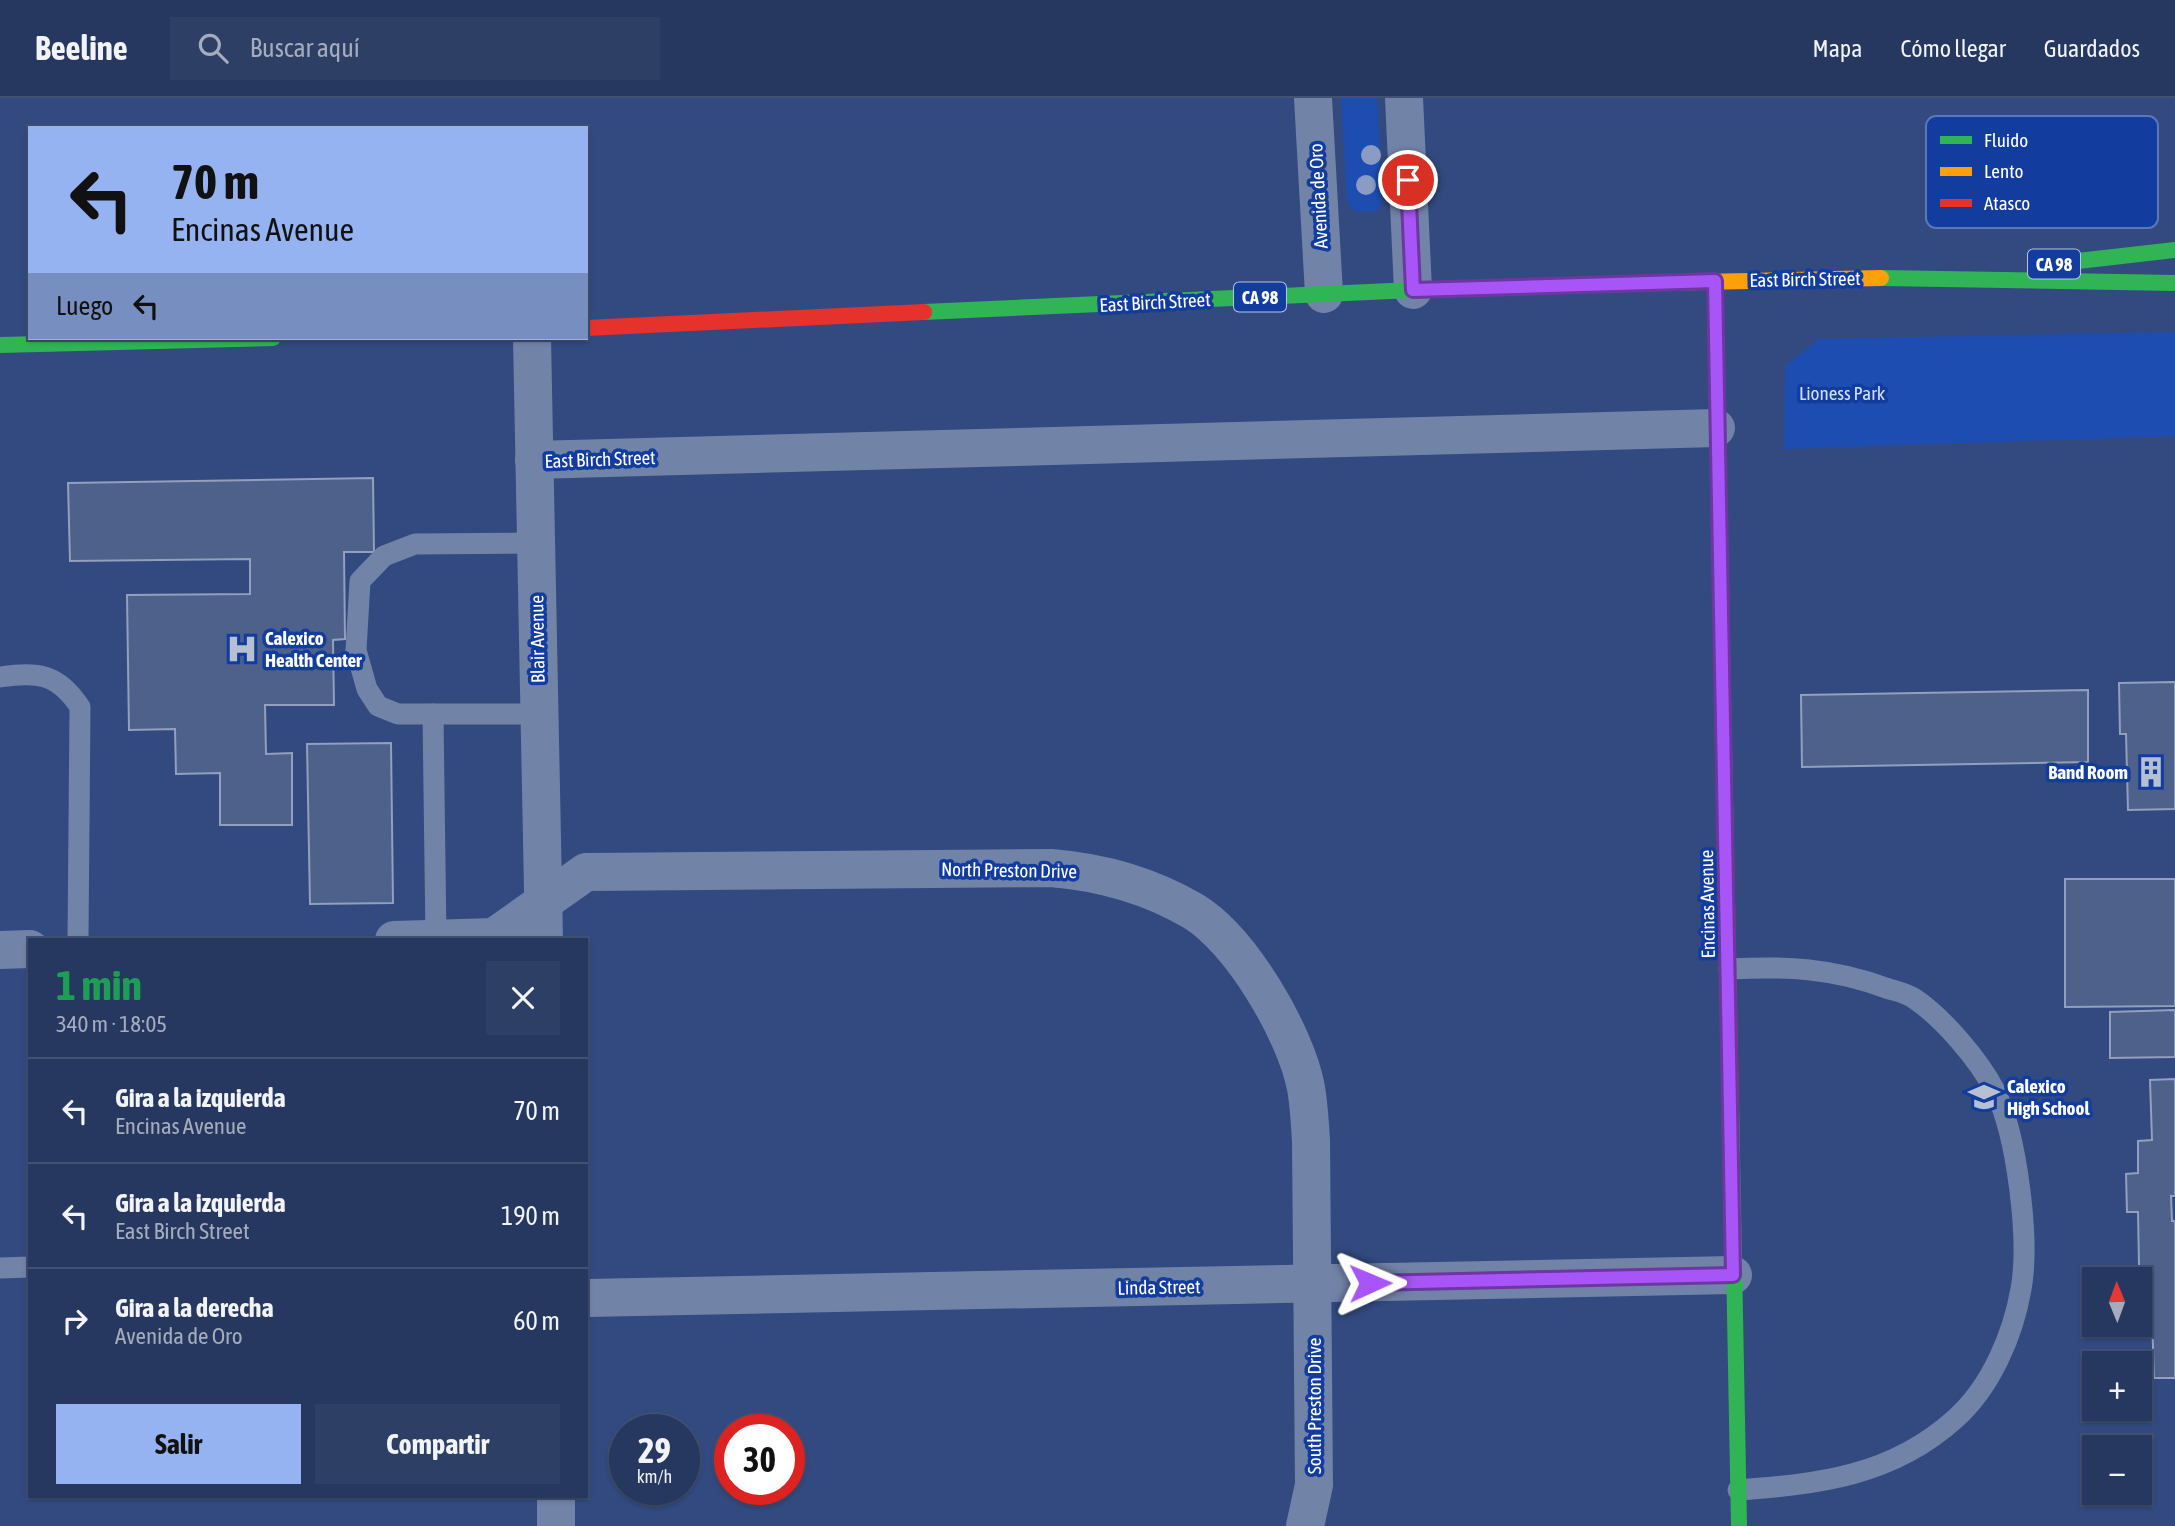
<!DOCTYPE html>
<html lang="es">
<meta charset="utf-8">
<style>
body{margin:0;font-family:"Asap Condensed",sans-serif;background:#2e3f65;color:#f1f3f6;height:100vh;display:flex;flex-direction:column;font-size:26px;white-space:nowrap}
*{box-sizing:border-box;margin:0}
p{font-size:23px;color:#a4acbd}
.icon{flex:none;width:38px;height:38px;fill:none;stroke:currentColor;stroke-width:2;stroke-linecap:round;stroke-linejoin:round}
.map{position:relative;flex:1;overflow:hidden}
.panel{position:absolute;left:28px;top:840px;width:560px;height:560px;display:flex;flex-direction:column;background:#26385f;border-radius:0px;box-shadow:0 2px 5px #0004,0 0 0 2px #425274}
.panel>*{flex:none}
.top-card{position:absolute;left:28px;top:28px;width:560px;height:214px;border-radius:0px;box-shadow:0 2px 5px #0004,0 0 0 2px #425274;background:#95b2f1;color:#111;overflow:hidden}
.needle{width:46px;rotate:359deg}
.buttons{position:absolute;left:2082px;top:1169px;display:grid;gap:14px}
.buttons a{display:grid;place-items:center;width:70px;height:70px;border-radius:0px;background:#26385f;box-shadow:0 2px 5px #0004,0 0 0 2px #425274;font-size:35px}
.speed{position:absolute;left:609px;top:1316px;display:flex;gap:14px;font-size:35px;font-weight:700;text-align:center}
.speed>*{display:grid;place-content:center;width:91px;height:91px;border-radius:50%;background:#26385f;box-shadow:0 2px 5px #0004,0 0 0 2px #425274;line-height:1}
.speed small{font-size:18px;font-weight:400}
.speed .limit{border:10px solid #d22;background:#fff;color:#111}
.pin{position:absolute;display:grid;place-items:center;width:60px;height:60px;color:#fff;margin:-30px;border:4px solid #fff;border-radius:50%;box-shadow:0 2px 7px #0007}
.me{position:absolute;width:77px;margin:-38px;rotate:89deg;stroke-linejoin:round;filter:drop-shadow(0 0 5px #0008)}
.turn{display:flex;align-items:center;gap:24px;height:147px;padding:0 28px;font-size:32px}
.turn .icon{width:91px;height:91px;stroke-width:2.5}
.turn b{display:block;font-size:49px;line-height:60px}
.then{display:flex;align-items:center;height:66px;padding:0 28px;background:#0003;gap:14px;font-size:26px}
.round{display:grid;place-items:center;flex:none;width:74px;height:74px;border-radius:0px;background:#2e3f65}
.overview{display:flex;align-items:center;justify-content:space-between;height:119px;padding:0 28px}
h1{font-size:42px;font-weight:700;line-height:52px;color:#1e9e55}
.cta{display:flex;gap:14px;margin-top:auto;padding:14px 28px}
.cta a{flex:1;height:80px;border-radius:0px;background:#95b2f1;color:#111;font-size:28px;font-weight:700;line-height:80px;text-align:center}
.cta a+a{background:#2e3f65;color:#f1f3f6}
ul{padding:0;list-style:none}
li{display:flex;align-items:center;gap:21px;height:105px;padding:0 28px;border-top:2px solid #425274}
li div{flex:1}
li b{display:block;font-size:26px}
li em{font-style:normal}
header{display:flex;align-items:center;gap:42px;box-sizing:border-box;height:98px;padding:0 35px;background:#26385f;border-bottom:2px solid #425274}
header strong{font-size:33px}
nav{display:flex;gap:38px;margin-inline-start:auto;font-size:24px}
.search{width:490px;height:63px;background:#2e3f65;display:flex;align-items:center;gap:18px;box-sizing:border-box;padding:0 24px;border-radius:0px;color:#a4acbd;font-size:26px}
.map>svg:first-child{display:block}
</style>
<header>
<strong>Beeline</strong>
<div class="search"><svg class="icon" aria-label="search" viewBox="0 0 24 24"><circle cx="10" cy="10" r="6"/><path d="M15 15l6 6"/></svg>Buscar aquí</div>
<nav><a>Mapa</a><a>Cómo llegar</a><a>Guardados</a></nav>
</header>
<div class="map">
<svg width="2175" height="1428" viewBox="0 0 2175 1428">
<rect width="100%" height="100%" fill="#324a7f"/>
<g fill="#1d4db1">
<path d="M1341,0H1377L1382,97L1381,108L1374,114L1354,113L1347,103Z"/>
<path d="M2175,234V338L1784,351L1785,268L1819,241Z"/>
</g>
<g fill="#4d618b" stroke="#929fbd" stroke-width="2">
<path d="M373,380L374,454H344L345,541L333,542L334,607H265L266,656L292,655V727H220V675L176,676L175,631L129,632L127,497L250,496V461L70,463L68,385Z"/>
<path d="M2175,584V711L2128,712L2126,636H2120L2119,585Z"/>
<path d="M2088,592V664L1802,669L1801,597Z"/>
<path d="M391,645L393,805L310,806L307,646Z"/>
<path d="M2065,781H2175V908L2065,909Z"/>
<path d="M2175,912V959L2110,960V914Z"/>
<path d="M2175,981V1098H2171L2172,1123H2175V1280H2154L2152,1219L2140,1220L2138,1114H2127L2126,1076L2138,1075V1043L2152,1042L2150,982Z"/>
</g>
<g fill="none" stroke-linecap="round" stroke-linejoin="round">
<g stroke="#7283a8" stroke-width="21">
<path d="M535,445L415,446L384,458L360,483L356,552L367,591L378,608L398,616H539"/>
<path d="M0,579C38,573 58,576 80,609L78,842"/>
<path d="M433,616L436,841"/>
<path d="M1729,871C1786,868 1832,870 1886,890C1895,893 1907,895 1915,901C1944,921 1979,962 1995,993C2017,1037 2030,1142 2021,1191C2013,1237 1991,1289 1955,1321C1892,1378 1819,1386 1738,1392"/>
<path d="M0,1170L30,1169"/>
</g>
<g stroke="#7283a8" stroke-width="38">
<path d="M1313,0L1324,196"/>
<path d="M1404,0L1413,192"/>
<path d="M532,240L544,842"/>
<path d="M534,362L1716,330"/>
<path d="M394,842L494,839L586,774L1051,770C1101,774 1150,788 1193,813C1241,842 1296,936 1306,990C1309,1007 1310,1026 1311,1043L1314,1387L1305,1428"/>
<path d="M0,852L30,851"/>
<path d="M586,1200L1733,1177"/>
<path d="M556,1398V1428"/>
</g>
<g stroke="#30b455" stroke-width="16">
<path d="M2078,163L2175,152"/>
<path d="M1881,180L2175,185"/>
<path d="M1715,183L1726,753"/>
<path d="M924,214L1413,192L1660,185"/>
<path d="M0,247L273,240"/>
<path d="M1731,1004L1739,1428"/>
</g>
<path stroke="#ff9f0a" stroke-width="16" d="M1660,185L1881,180"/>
<g stroke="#e5322d" stroke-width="16">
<path d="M586,230L924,214"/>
<path d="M1726,753L1731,1004"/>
</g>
</g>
<g fill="#8a9cc5">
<circle cx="1371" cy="57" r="10"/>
<circle cx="1366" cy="87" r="10"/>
</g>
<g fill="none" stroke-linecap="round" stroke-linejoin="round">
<defs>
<path id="route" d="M1370,1185L1733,1177L1715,183L1413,192L1408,82"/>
</defs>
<use href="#route" stroke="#6d37a1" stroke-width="18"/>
<use href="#route" stroke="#a855f7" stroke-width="12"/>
</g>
<defs>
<symbol id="hospital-bare" viewBox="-9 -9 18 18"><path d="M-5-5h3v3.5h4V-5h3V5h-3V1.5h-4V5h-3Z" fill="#b7c0d2" stroke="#123d9f" stroke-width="2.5" paint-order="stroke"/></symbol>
<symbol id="building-bare" viewBox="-9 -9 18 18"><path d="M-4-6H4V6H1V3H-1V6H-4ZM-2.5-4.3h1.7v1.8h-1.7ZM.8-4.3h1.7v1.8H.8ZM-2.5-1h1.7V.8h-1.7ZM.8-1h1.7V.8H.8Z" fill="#b7c0d2" stroke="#123d9f" stroke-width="2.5" paint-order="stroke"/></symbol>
<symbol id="school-bare" viewBox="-9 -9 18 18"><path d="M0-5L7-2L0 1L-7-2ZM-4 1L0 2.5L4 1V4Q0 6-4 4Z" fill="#b7c0d2" stroke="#123d9f" stroke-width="2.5" paint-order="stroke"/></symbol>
</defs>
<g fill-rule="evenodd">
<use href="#hospital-bare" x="220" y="529" width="44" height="44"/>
<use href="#building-bare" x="2129" y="652" width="44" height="44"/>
<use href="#school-bare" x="1962" y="977" width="44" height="44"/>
</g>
<g text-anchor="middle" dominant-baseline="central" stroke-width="7" stroke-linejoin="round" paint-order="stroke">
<g fill="#123d9f" stroke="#b8c5e2" stroke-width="2">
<rect x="2028" y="151.5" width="52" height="29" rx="5"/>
<rect x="1234" y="184.5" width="52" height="29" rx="5"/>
</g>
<g font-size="18" font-weight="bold" fill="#fff">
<text x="2054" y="166">CA 98</text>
<text x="1260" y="199">CA 98</text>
</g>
<g font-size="19" fill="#fff" stroke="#123d9f">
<text transform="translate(1318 98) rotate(-93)">Avenida de Oro</text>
<text transform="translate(1805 181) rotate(-1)">East Birch Street</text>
<text transform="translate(1155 204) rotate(-3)">East Birch Street</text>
<text transform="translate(600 361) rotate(-2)">East Birch Street</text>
<text transform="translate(537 541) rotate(-91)">Blair Avenue</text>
<text transform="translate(1009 772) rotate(1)">North Preston Drive</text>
<text transform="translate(1707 806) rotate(-91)">Encinas Avenue</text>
<text transform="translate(1159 1189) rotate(-1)">Linda Street</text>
<text transform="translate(1314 1308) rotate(-90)">South Preston Drive</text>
</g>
<g font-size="19" fill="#d2e0fe" stroke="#123d9f">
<text x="1842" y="295">Lioness Park</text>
</g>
<g font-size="19" font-weight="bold" fill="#fff" stroke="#123d9f" text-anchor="start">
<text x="265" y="540">Calexico<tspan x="265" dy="22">Health Center</tspan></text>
<text x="2128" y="674" text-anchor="end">Band Room</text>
<text x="2007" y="988">Calexico<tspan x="2007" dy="22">High School</tspan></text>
</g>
</g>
<rect x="1926" y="18" width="232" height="112" rx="10" fill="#123d9f" stroke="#5977bc" stroke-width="2"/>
<rect x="1940" y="38" width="32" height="8" fill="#30b455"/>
<rect x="1940" y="69" width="32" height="9" fill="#ff9f0a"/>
<rect x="1940" y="101" width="32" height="8" fill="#e5322d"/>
<g font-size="19" fill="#fff">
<text x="1984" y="49">Fluido</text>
<text x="1984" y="80">Lento</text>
<text x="1984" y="112">Atasco</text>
</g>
</svg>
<div class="buttons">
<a><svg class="needle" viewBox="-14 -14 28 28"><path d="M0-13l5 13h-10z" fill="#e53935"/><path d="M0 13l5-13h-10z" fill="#a4acbd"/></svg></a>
<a>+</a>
<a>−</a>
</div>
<div class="speed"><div>29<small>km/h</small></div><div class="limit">30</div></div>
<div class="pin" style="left:1408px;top:82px;background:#d93025"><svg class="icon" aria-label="arrive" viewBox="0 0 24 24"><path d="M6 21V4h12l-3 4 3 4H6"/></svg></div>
<svg class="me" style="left:1370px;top:1185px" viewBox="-20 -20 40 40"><path d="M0-17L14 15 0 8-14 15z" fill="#a855f7" stroke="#fff" stroke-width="4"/></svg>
<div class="top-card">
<div class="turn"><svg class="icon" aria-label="left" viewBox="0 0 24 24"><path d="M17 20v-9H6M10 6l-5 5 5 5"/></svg><div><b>70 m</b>Encinas Avenue</div></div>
<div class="then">Luego<svg class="icon" aria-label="left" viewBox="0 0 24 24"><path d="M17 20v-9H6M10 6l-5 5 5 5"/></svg></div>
</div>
<section class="panel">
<div class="overview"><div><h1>1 min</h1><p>340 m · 18:05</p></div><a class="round"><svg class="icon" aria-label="close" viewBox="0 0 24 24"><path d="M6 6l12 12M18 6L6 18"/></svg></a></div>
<ul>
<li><svg class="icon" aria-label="left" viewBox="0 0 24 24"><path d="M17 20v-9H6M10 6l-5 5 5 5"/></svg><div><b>Gira a la izquierda</b><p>Encinas Avenue</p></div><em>70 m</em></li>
<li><svg class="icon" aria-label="left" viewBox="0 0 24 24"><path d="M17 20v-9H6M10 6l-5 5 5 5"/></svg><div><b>Gira a la izquierda</b><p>East Birch Street</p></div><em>190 m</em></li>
<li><svg class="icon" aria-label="right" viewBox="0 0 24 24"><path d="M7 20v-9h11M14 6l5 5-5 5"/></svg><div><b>Gira a la derecha</b><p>Avenida de Oro</p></div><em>60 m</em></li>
</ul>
<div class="cta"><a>Salir</a><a>Compartir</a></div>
</section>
</div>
